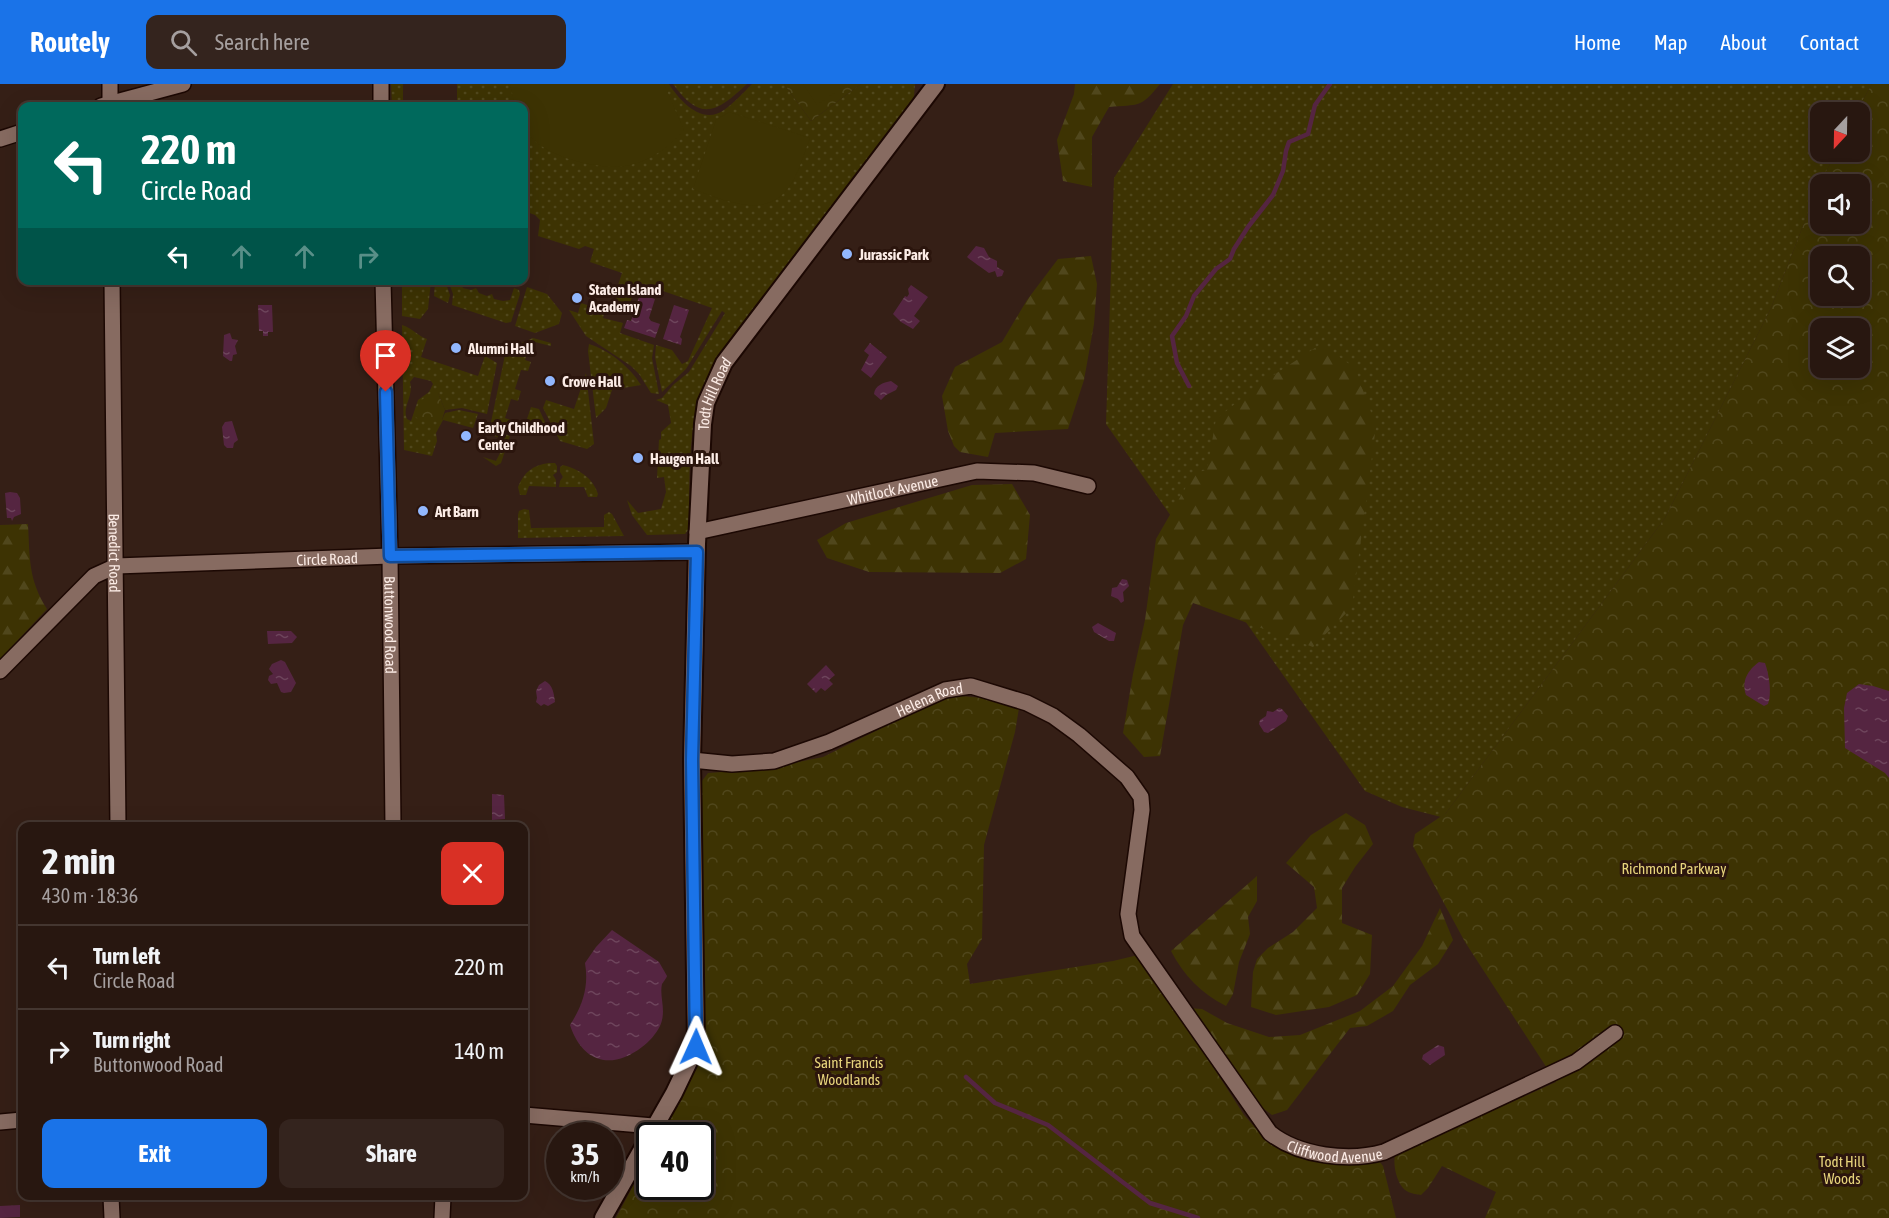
<!DOCTYPE html>
<meta charset="utf-8">
<style>
body{margin:0;font-family:"Asap Condensed",sans-serif;background:#34241e;color:#f1f3f6;height:100vh;display:flex;flex-direction:column;font-size:22px;white-space:nowrap}
*{box-sizing:border-box;margin:0}
p{font-size:20px;color:#a59f9f}
.icon{flex:none;width:33px;height:33px;fill:none;stroke:currentColor;stroke-width:2;stroke-linecap:round;stroke-linejoin:round}
.map{position:relative;flex:1;overflow:hidden}
.sheet{position:absolute;left:18px;top:738px;width:510px;height:378px;display:flex;flex-direction:column;background:#281710;border-radius:12px;box-shadow:0 6px 24px #0002,0 0 0 2px #443630}
.sheet>*{flex:none}
.banner{position:absolute;left:18px;top:18px;width:510px;height:183px;border-radius:12px;box-shadow:0 6px 24px #0002,0 0 0 2px #443630;background:#00695c;color:#fff;overflow:hidden}
.needle{width:39px;rotate:202deg}
.tools{position:absolute;left:1810px;top:18px;display:grid;gap:12px}
.tools a{display:grid;place-items:center;width:60px;height:60px;border-radius:12px;background:#281710;box-shadow:0 6px 24px #0002,0 0 0 2px #443630;font-size:30px}
.speed{position:absolute;left:546px;top:1038px;display:flex;gap:12px;font-size:30px;font-weight:700;text-align:center}
.speed>*{display:grid;place-content:center;width:78px;height:78px;border-radius:50%;background:#281710;box-shadow:0 6px 24px #0002,0 0 0 2px #443630;line-height:1}
.speed small{font-size:15px;font-weight:400}
.speed .limit{border:3px solid #111;border-radius:9px;background:#fff;color:#111}
.pin{position:absolute;display:grid;place-items:center;width:51px;height:51px;color:#fff;margin:-62px -26px;border-radius:50% 50% 50% 0;rotate:-45deg;box-shadow:0 0 6px #0007}
.pin .icon{rotate:45deg}
.me{position:absolute;width:66px;margin:-33px;rotate:1deg;stroke-linejoin:round;filter:drop-shadow(0 0 4px #0008)}
.turn{display:flex;align-items:center;gap:21px;height:126px;padding:0 24px;font-size:27px}
.turn .icon{width:78px;height:78px;stroke-width:2.5}
.turn b{display:block;font-size:42px;line-height:51px}
.lanes{display:flex;align-items:center;height:57px;padding:0 24px;background:#0003;justify-content:center;gap:30px;direction:ltr}
.lanes .off{opacity:.35}
.round{display:grid;place-items:center;flex:none;width:63px;height:63px;border-radius:12px;background:#34241e}
.head{display:flex;align-items:center;justify-content:space-between;height:102px;padding:0 24px}
h1{font-size:36px;font-weight:700;line-height:45px}
.action{display:flex;gap:12px;margin-top:auto;padding:12px 24px}
.action a{flex:1;height:69px;border-radius:12px;background:#1a73e8;color:#fff;font-size:24px;font-weight:700;line-height:69px;text-align:center}
.action a+a{background:#34241e;color:#f1f3f6}
ul{padding:0;list-style:none}
li{display:flex;align-items:center;gap:18px;height:84px;padding:0 24px;border-top:2px solid #443630}
li div{flex:1}
li b{display:block;font-size:22px}
li em{font-style:normal}
header{display:flex;align-items:center;gap:36px;box-sizing:border-box;height:84px;padding:0 30px;background:#1a73e8;color:#fff}
header strong{font-size:28px}
nav{display:flex;gap:33px;margin-inline-start:auto;font-size:21px}
.search{width:420px;height:54px;background:#34241e;display:flex;align-items:center;gap:15px;box-sizing:border-box;padding:0 21px;border-radius:12px;color:#a59f9f;font-size:22px}
.map>svg:first-child{display:block}
</style>
<header>
<strong>Routely</strong>
<div class="search"><svg class="icon" aria-label="search" viewBox="0 0 24 24"><circle cx="10" cy="10" r="6"/><path d="M15 15l6 6"/></svg>Search here</div>
<nav><a>Home</a><a>Map</a><a>About</a><a>Contact</a></nav>
</header>
<div class="map">
<svg width="1889" height="1134" viewBox="0 0 1889 1134">
<defs>
<pattern id="grass-dots" width="8" height="8" patternUnits="userSpaceOnUse" patternTransform="scale(1.5)"><rect width="8" height="8" fill="#3d3303"/><path d="M2 2h.1M6 6h.1" fill="none" stroke="#50471c" stroke-width="1.8" stroke-linecap="round"/></pattern>
<pattern id="forest-firs" width="22" height="20" patternUnits="userSpaceOnUse" patternTransform="scale(1.5)"><rect width="22" height="20" fill="#3d3303"/><path d="M5 1l3.5 6h-7zM16 11l3.5 6h-7z" fill="#50471c"/></pattern>
<pattern id="park-crowns" width="20" height="18" patternUnits="userSpaceOnUse" patternTransform="scale(1.5)"><rect width="20" height="18" fill="#3d3303"/><path d="M2 6a3 3 0 1 1 6 0M12 15a3 3 0 1 1 6 0" fill="none" stroke="#50471c"/></pattern>
<pattern id="water-ripples" width="26" height="14" patternUnits="userSpaceOnUse" patternTransform="scale(1.5)"><rect width="26" height="14" fill="#552541"/><path d="M2 4q2-2 4 0t4 0M15 11q2-2 4 0t4 0" fill="none" stroke="#6e455c"/></pattern>
</defs>
<rect width="100%" height="100%" fill="#351f16"/>
<g fill="url(#grass-dots)" fill-rule="evenodd">
<path d="M391,0H403V22H392Z"/>
<path d="M457,0H669C679,16 702,42 724,26C734,19 743,9 752,0H784L811,37L861,0H915L914,12L907,26L870,72L725,265C716,280 707,294 701,310C687,352 690,401 689,445L685,450L647,451L632,431L627,416L638,429L661,425L666,408L664,393L657,394L659,356L661,355V348L671,339L668,321L656,316L662,314L673,301L689,288L725,229L722,227L686,285L662,308L655,273L656,261L672,266L682,280L688,277L712,224L637,198L627,228L611,222L622,189L590,178L594,165L585,162L579,165L538,152L540,136L535,131L524,127V22H457Z"/>
<path d="M673,0H747C717,28 701,39 673,0Z"/>
<path d="M1173,0H1872L1856,28H1821V68H1836L1817,106L1771,224L1665,434L1446,729L1441,733L1402,723L1365,707L1106,340L1114,94Z"/>
<path d="M402,197H431L428,225L420,235L402,232Z"/>
<path d="M435,197H445L450,211L448,219L434,212Z"/>
<path d="M449,199L455,201L460,199L463,204L471,206L476,204L479,209L487,212L492,210L494,215L503,217L510,216L514,204L519,206L520,210L511,238L506,239L452,221L453,210Z"/>
<path d="M527,203L547,210L562,229L559,240L535,249L515,242Z"/>
<path d="M581,219L605,227L603,234L623,239L620,249L654,261L652,274L659,310L651,309L639,290L631,282L586,252L569,226L578,229Z"/>
<path d="M402,241C412,244 418,252 427,255L421,273L478,292L485,272L497,279L487,330L462,324L445,326L438,309L442,336L445,329L459,326L478,330L473,344L443,336L436,349L437,357L432,372L404,366ZM414,293L431,297L433,300L429,308L418,316L411,337L407,335C402,322 414,312 410,298Z"/>
<path d="M533,254L551,259V262L531,257L525,276L531,278L528,287L521,286L515,305L521,307L518,317L511,315L505,334L525,341L531,323L539,325L545,338V342L532,351L513,347L512,348L496,343L491,338L506,266Z"/>
<path d="M589,260C609,266 630,283 641,301L612,306L606,324L596,334L588,267Z"/>
<path d="M586,289L594,360L587,365L560,357L543,324L546,316L574,325Z"/>
<path d="M485,343L510,352L501,379L496,382L483,373L496,377L503,363L501,360L503,355L482,348Z"/>
<path d="M549,379H555L557,382V388L553,391L556,396V403L529,402L526,411H520L518,403C524,388 533,381 549,379Z"/>
<path d="M563,381C579,385 593,394 598,410L597,413H588L584,403H559L560,397L563,393L560,388V383Z"/>
<path d="M524,425L529,426L531,444L604,443V431L609,428L612,430L624,452L518,454V431L519,427Z"/>
</g>
<g fill="url(#forest-firs)">
<path d="M1075,0H1160C1140,25 1139,20 1109,23L1092,53V103L1063,97L1057,56L1074,10Z"/>
<path d="M1091,172L1097,200L1094,240L1084,296L1068,345L995,349L988,373L960,368L954,362L948,347L942,312L955,283L1002,258L1027,216L1058,175Z"/>
<path d="M1321,260L1355,284L1376,342L1352,523L1313,563L1193,519L1183,541L1160,672L1144,673L1123,649L1133,590L1145,536L1156,455L1194,389L1207,386L1216,335L1260,300Z"/>
<path d="M1012,400L1030,431L1026,475L1000,489L869,488L827,474L817,456L846,439L972,401Z"/>
<path d="M28,440C30,474 28,495 47,525L0,575V441Z"/>
<path d="M1346,729L1365,741L1373,760L1355,783L1342,804V839L1372,851L1370,890L1357,911L1329,923L1276,931L1251,923L1253,888L1257,875L1268,864L1293,848L1317,824L1314,803L1286,779L1311,751Z"/>
<path d="M1257,792V817L1248,833L1250,850L1239,878L1233,910L1226,922C1201,909 1184,892 1171,867Z"/>
<path d="M1440,824L1453,856L1438,880L1410,901L1393,927L1367,942L1350,944L1287,1026L1272,1031L1256,1019L1187,924L1202,925L1227,939L1269,953L1300,951L1360,927L1393,902L1422,862Z"/>
</g>
<g fill="url(#park-crowns)" fill-rule="evenodd">
<path d="M784,0H861L811,37Z"/>
<path d="M1872,0H1889V1134H1485L1496,1108L1442,1082L1428,1104L1421,1111C1415,1110 1407,1109 1403,1104C1396,1096 1393,1080 1395,1071L1556,998L1465,858L1413,762L1415,750L1446,729L1665,434L1771,224L1817,106L1836,68H1860V28H1856ZM1821,100H1860V140H1821ZM1821,172H1860V212H1821ZM1821,244H1860V284H1821Z"/>
<path d="M433,308L438,309L445,326L442,336C432,338 421,340 414,331L420,317Z"/>
<path d="M961,612L983,614L1019,624L1015,648L984,761L982,855L967,880L970,900L1113,877L1138,871L1154,891L1244,1031L1267,1057L1278,1062L1379,1077L1383,1082L1396,1134H616L649,1072L650,1102H700V1052L661,1051C678,1020 696,990 704,955L702,708V697L708,689L763,685L823,673L922,624L944,615Z"/>
</g>
<g fill="#3d3303">
<path d="M510,0H664L684,46C670,62 652,76 630,81C602,88 533,72 524,41C522,36 524,28 524,22H515Z"/>
<path d="M803,0H847L817,21Z"/>
<path d="M729,28L810,54C803,72 797,97 783,110C758,133 721,115 693,105L716,36Z"/>
</g>
<g fill="url(#water-ripples)">
<path d="M976,162L984,164L989,173L997,177V183L1004,187L1002,192L997,193L995,187L989,189C986,187 968,174 967,173Z"/>
<path d="M911,201L928,213L914,232L920,237L913,245L901,238L893,230L905,212L907,213L909,210L908,205Z"/>
<path d="M640,210L655,215L649,234L651,237L660,240L655,254L624,244L627,236L631,237Z"/>
<path d="M272,221L273,248H268V252H263V247H259L258,221Z"/>
<path d="M674,221L689,226L680,253L682,255L681,261L663,255Z"/>
<path d="M230,249L232,255L238,256L235,262L237,270L233,271L232,277H230L223,272L224,251Z"/>
<path d="M870,259L887,273L871,294L861,286L869,271L864,267Z"/>
<path d="M891,297L898,302L896,306L886,311L881,316L874,310C875,301 883,299 891,297Z"/>
<path d="M232,337L238,356L234,359L233,364H227L224,361L222,343L225,338Z"/>
<path d="M10,408L17,409L20,414L21,430L14,433L12,437L11,434H7L5,409Z"/>
<path d="M1122,495L1127,496L1129,502L1123,508L1124,517L1121,519L1118,515L1111,512L1112,504L1117,503Z"/>
<path d="M1098,539L1116,549L1114,557H1109L1094,548L1092,543Z"/>
<path d="M291,547L297,553L292,559L268,560L267,547Z"/>
<path d="M281,576L285,578L296,599L291,608L284,609L281,608L277,599L271,600L268,596L269,592L273,590L269,585L272,580Z"/>
<path d="M1759,578L1765,579C1769,590 1772,609 1768,620L1764,622L1746,611C1741,597 1748,586 1759,578Z"/>
<path d="M826,581L835,591L829,596L833,600L825,607L821,604L816,609L807,600Z"/>
<path d="M545,597C553,601 554,610 555,618L548,622L544,620L541,622L536,618L537,614L536,607L539,601Z"/>
<path d="M1859,600L1873,602L1889,607V694L1885,689L1845,664L1844,624L1847,609Z"/>
<path d="M1279,624L1282,625L1288,632L1286,637L1268,649L1264,648L1259,640L1260,636L1266,632L1267,627L1273,628Z"/>
<path d="M492,710L504,711L505,735L492,736Z"/>
<path d="M612,846L659,878L667,892C667,893 662,900 662,900C659,913 667,926 660,942C656,950 649,958 642,963C611,987 582,978 570,941C583,921 589,902 585,879L596,863Z"/>
<path d="M1438,961L1444,963L1445,971L1430,981L1422,975L1423,971Z"/>
<path d="M20,1121V1133L0,1134V1122Z"/>
</g>
<g fill="none" stroke-linecap="round" stroke-linejoin="round">
<g stroke="#552541" stroke-width="4.5">
<path d="M1189,302L1177,279L1172,252L1186,232L1194,212L1216,185L1230,175L1234,165L1248,143L1273,111L1283,87L1286,67L1289,58L1308,50L1315,21L1330,0"/>
<path d="M966,993L995,1019L1048,1041L1150,1119L1198,1134"/>
</g>
<defs>
<g id="minor">
<path d="M110,0V22"/>
<path d="M381,0V22"/>
<path d="M101,22L183,0"/>
<path d="M0,55L22,48"/>
<path id="s1" d="M112,196L118,742"/>
<path id="s2" d="M383,196L390,472L393,742"/>
<path id="s3" d="M697,448L977,387L1034,389L1088,402"/>
<path id="s4" d="M0,587L94,492L116,482L390,472L697,468"/>
<path id="s5" d="M692,676L732,680L774,677L829,658L945,606L971,602L1027,619L1053,632L1079,651L1127,693L1141,713L1142,726L1128,830L1132,852L1270,1049C1299,1072 1349,1078 1384,1068L1576,978L1615,949"/>
<path d="M524,1031L653,1042"/>
<path d="M0,1038L22,1036"/>
<path d="M111,1112L112,1134"/>
<path d="M442,1134L443,1112"/>
</g>
<g id="tertiary">
<path id="s6" d="M603,1134L674,1009L696,963L692,676L697,460L703,340L706,319L724,279L936,0"/>
</g>
</defs>
<use href="#minor" stroke="#1c0803" stroke-width="18"/>
<use href="#tertiary" stroke="#1c0803" stroke-width="20"/>
<use href="#minor" stroke="#876b61" stroke-width="15"/>
<use href="#tertiary" stroke="#876b61" stroke-width="16"/>
</g>
<g fill="none" stroke-linecap="round" stroke-linejoin="round">
<defs>
<path id="route" d="M386,308L390,472L697,468L692,676L696,963"/>
</defs>
<use href="#route" stroke="#114b97" stroke-width="15"/>
<use href="#route" stroke="#1a73e8" stroke-width="10"/>
</g>
<g fill="#92b7fd" stroke="#2b150d" stroke-width="2">
<circle cx="847" cy="170" r="6"/>
<circle cx="577" cy="214" r="6"/>
<circle cx="456" cy="264" r="6"/>
<circle cx="550" cy="297" r="6"/>
<circle cx="466" cy="352" r="6"/>
<circle cx="638" cy="374" r="6"/>
<circle cx="423" cy="427" r="6"/>
</g>
<g text-anchor="middle" dominant-baseline="central" stroke-width="6" stroke-linejoin="round" paint-order="stroke">
<g font-size="15" font-weight="bold" fill="#fcece6" stroke="#2b150d" text-anchor="start">
<text x="859" y="170">Jurassic Park</text>
<text x="589" y="205">Staten Island<tspan x="589" dy="17">Academy</tspan></text>
<text x="468" y="264">Alumni Hall</text>
<text x="562" y="297">Crowe Hall</text>
<text x="478" y="343">Early Childhood<tspan x="478" dy="17">Center</tspan></text>
<text x="650" y="374">Haugen Hall</text>
<text x="435" y="427">Art Barn</text>
</g>
<g font-size="15" fill="#fcece6" stroke="#2b150d">
<text stroke="none"><textPath href="#s6" startOffset="850">Todt Hill Road</textPath></text>
<text stroke="none"><textPath href="#s3" startOffset="200">Whitlock Avenue</textPath></text>
<text stroke="none"><textPath href="#s1" startOffset="273">Benedict Road</textPath></text>
<text stroke="none"><textPath href="#s4" startOffset="369">Circle Road</textPath></text>
<text stroke="none"><textPath href="#s2" startOffset="345">Buttonwood Road</textPath></text>
<text stroke="none"><textPath href="#s5" startOffset="250">Helena Road</textPath></text>
<text stroke="none"><textPath href="#s5" startOffset="952">Cliffwood Avenue</textPath></text>
</g>
<g font-size="15" fill="#e7d47c" stroke="#2b150d">
<text x="1674" y="784">Richmond Parkway</text>
<text x="849" y="978">Saint Francis<tspan x="849" dy="17">Woodlands</tspan></text>
<text x="1842" y="1077">Todt Hill<tspan x="1842" dy="17">Woods</tspan></text>
</g>
</g>
</svg>
<div class="tools">
<a><svg class="needle" viewBox="-14 -14 28 28"><path d="M0-13l5 13h-10z" fill="#e53935"/><path d="M0 13l5-13h-10z" fill="#a59f9f"/></svg></a>
<a><svg class="icon" aria-label="sound" viewBox="0 0 24 24"><path d="M4 9h4l5-4v14l-5-4H4zM17 9q2 3 0 6"/></svg></a>
<a><svg class="icon" aria-label="search" viewBox="0 0 24 24"><circle cx="10" cy="10" r="6"/><path d="M15 15l6 6"/></svg></a>
<a><svg class="icon" aria-label="layers" viewBox="0 0 24 24"><path d="M12 4l9 5-9 5-9-5zM3 14l9 5 9-5"/></svg></a>
</div>
<div class="speed"><div>35<small>km/h</small></div><div class="limit">40</div></div>
<div class="pin" style="left:386px;top:308px;background:#d93025"><svg class="icon" aria-label="arrive" viewBox="0 0 24 24"><path d="M6 21V4h12l-3 4 3 4H6"/></svg></div>
<svg class="me" style="left:696px;top:963px" viewBox="-20 -20 40 40"><path d="M0-17L14 15 0 8-14 15z" fill="#1a73e8" stroke="#fff" stroke-width="4"/></svg>
<div class="banner">
<div class="turn"><svg class="icon" aria-label="left" viewBox="0 0 24 24"><path d="M17 20v-9H6M10 6l-5 5 5 5"/></svg><div><b>220 m</b>Circle Road</div></div>
<div class="lanes"><svg class="icon" aria-label="left" viewBox="0 0 24 24"><path d="M17 20v-9H6M10 6l-5 5 5 5"/></svg><svg class="icon off" aria-label="ahead" viewBox="0 0 24 24"><path d="M12 20V5M6 11l6-6 6 6"/></svg><svg class="icon off" aria-label="ahead" viewBox="0 0 24 24"><path d="M12 20V5M6 11l6-6 6 6"/></svg><svg class="icon off" aria-label="right" viewBox="0 0 24 24"><path d="M7 20v-9h11M14 6l5 5-5 5"/></svg></div>
</div>
<section class="sheet">
<div class="head"><div><h1>2 min</h1><p>430 m · 18:36</p></div><a class="round" style="background:#d93025;color:#fff"><svg class="icon" aria-label="close" viewBox="0 0 24 24"><path d="M6 6l12 12M18 6L6 18"/></svg></a></div>
<ul>
<li><svg class="icon" aria-label="left" viewBox="0 0 24 24"><path d="M17 20v-9H6M10 6l-5 5 5 5"/></svg><div><b>Turn left</b><p>Circle Road</p></div><em>220 m</em></li>
<li><svg class="icon" aria-label="right" viewBox="0 0 24 24"><path d="M7 20v-9h11M14 6l5 5-5 5"/></svg><div><b>Turn right</b><p>Buttonwood Road</p></div><em>140 m</em></li>
</ul>
<div class="action"><a>Exit</a><a>Share</a></div>
</section>
</div>
